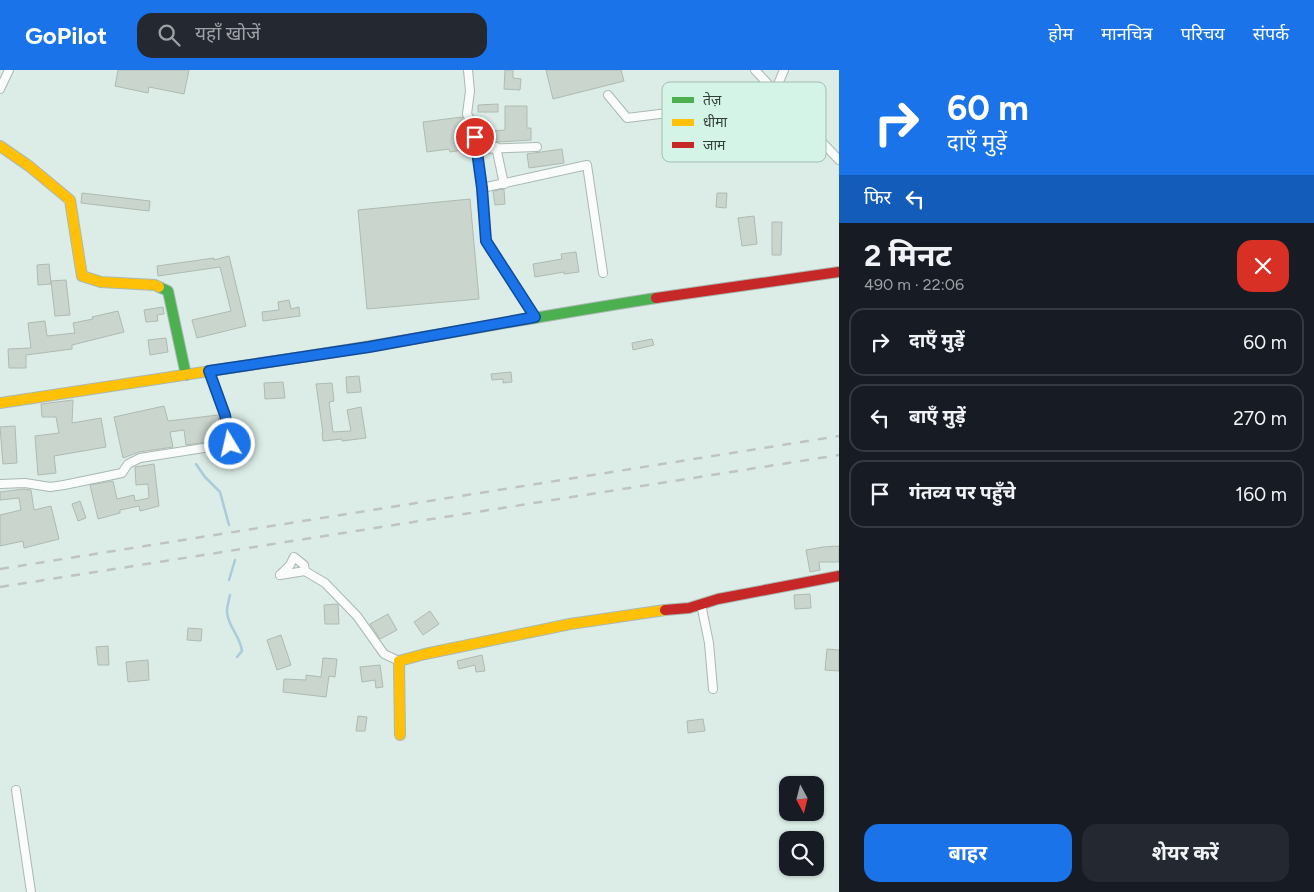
<!DOCTYPE html>
<html lang="hi">
<meta charset="utf-8">
<style>
body{margin:0;font-family:Figtree,"Noto Sans Devanagari",sans-serif;background:#242831;color:#f1f3f6;height:100vh;display:flex;flex-direction:column;font-size:19px;white-space:nowrap}
*{box-sizing:border-box;margin:0}
p{font-size:16px;color:#9ea1a6}
.icon{flex:none;width:28px;height:28px;fill:none;stroke:currentColor;stroke-width:2;stroke-linecap:round;stroke-linejoin:round}
.map{position:relative;flex:1;overflow:hidden}
.side{display:flex;flex-direction:column;background:#171b24;width:475px}
.side>*{flex:none}
.top-card{background:#1a73e8;color:#fff;overflow:hidden}
.needle{width:32px;rotate:173deg}
.buttons{position:absolute;left:779px;top:706px;display:grid;gap:10px}
.buttons a{display:grid;place-items:center;width:45px;height:45px;border-radius:10px;background:#171b24;box-shadow:0 1px 4px #0004;font-size:25px}
.pin{position:absolute;display:grid;place-items:center;width:42px;height:42px;color:#fff;margin:-21px;border:2px solid #fff;border-radius:50%;box-shadow:0 1px 5px #0007}
.me{position:absolute;width:55px;margin:-28px;rotate:351deg;stroke-linejoin:round;filter:drop-shadow(0 0 4px #0008)}
.turn{display:flex;align-items:center;gap:18px;height:105px;padding:0 25px;font-size:22px}
.turn .icon{width:65px;height:65px;stroke-width:2.5}
.turn b{display:block;font-size:35px;line-height:42px}
.then{display:flex;align-items:center;height:48px;padding:0 25px;background:#0003;gap:10px;font-size:19px}
.round{display:grid;place-items:center;flex:none;width:52px;height:52px;border-radius:15px;background:#242831}
.head{display:flex;align-items:center;justify-content:space-between;height:85px;padding:0 25px}
h1{font-size:30px;font-weight:700;line-height:38px}
.cta{display:flex;gap:10px;margin-top:auto;padding:10px 25px}
.cta a{flex:1;height:58px;border-radius:15px;background:#1a73e8;color:#fff;font-size:20px;font-weight:700;line-height:58px;text-align:center}
.cta a+a{background:#242831;color:#f1f3f6}
ul{padding:0;list-style:none}
li{display:flex;align-items:center;gap:15px;height:68px;margin:0 10px 8px;padding:0 15px;border:2px solid #363941;border-radius:15px}
li div{flex:1}
li b{display:block;font-size:19px}
li em{font-style:normal}
header{display:flex;align-items:center;gap:30px;box-sizing:border-box;height:70px;padding:0 25px;background:#1a73e8;color:#fff}
header strong{font-size:24px}
nav{display:flex;gap:28px;margin-inline-start:auto;font-size:18px}
.search{width:350px;height:45px;background:#242831;display:flex;align-items:center;gap:12px;box-sizing:border-box;padding:0 18px;border-radius:15px;color:#9ea1a6;font-size:19px}
main{display:flex;flex:1;min-height:0}
.map>svg:first-child{display:block}
</style>
<header>
<strong>GoPilot</strong>
<div class="search"><svg class="icon" aria-label="search" viewBox="0 0 24 24"><circle cx="10" cy="10" r="6"/><path d="M15 15l6 6"/></svg>यहाँ खोजें</div>
<nav><a>होम</a><a>मानचित्र</a><a>परिचय</a><a>संपर्क</a></nav>
</header>
<main>
<div class="map">
<svg width="839" height="822" viewBox="0 0 839 822">
<rect width="100%" height="100%" fill="#dbede6"/>
<g fill="none" stroke-linecap="round" stroke-linejoin="round">
<g stroke="#abcbdb" stroke-width="2.5">
<path d="M196,394L205,407L220,422L229,455"/>
<path d="M229,510L235,490"/>
<path d="M230,525C229,530 227,536 227,541C227,556 240,565 242,581L237,587"/>
</g>
</g>
<g fill="#cad5cd" stroke="#aebab2">
<path d="M118,0H189L184,24L149,17L148,23L115,16Z"/>
<path d="M505,0H513V8L521,9L520,20L504,19Z"/>
<path d="M546,0H621L624,11L553,29Z"/>
<path d="M498,34V42H478V35Z"/>
<path d="M505,36H527V58H531V70L482,73L480,62L505,60Z"/>
<path d="M462,47L465,53L469,79L450,82L449,79L427,82L423,52Z"/>
<path d="M562,79L564,93L529,98L527,84Z"/>
<path d="M504,119L505,134L495,135L493,121Z"/>
<path d="M82,123L150,131L149,141L81,133Z"/>
<path d="M717,123H727L726,138L716,137Z"/>
<path d="M470,129L479,229L367,239L358,140Z"/>
<path d="M754,146L757,174L742,176L738,148Z"/>
<path d="M772,152H782L781,185H772Z"/>
<path d="M576,182L579,202L564,204V202L535,207L533,194L562,189L561,184Z"/>
<path d="M229,186L246,256L197,268L192,250L231,241L220,197L158,206L157,196L214,188V190Z"/>
<path d="M49,194L51,214L38,215L37,195Z"/>
<path d="M66,210L70,245L55,246L51,211Z"/>
<path d="M289,230L291,239L299,237L300,246L263,251L262,242L279,240L278,232Z"/>
<path d="M163,237L164,244L157,245L158,251L146,252L144,240Z"/>
<path d="M118,241L124,262L72,275V279L26,285V298H9L8,279L31,278L28,253L45,251L47,266L75,263L73,253L93,249L92,247Z"/>
<path d="M166,268L168,282L150,285L148,270Z"/>
<path d="M652,269L654,275L633,280L632,273Z"/>
<path d="M511,302L512,312L503,313V309L492,310L491,304Z"/>
<path d="M359,306L361,322L347,323L346,307Z"/>
<path d="M283,312L285,328L265,329L264,313Z"/>
<path d="M332,313L334,331L329,332L333,362L351,361L347,340L361,337L366,368L342,371V369L323,371L322,363H323L316,314Z"/>
<path d="M73,330L72,353L101,348L106,377L54,386L56,403L38,405L35,366L59,363L56,347H42L41,334Z"/>
<path d="M164,336L168,351L218,345L221,370L186,375L184,360L170,362L173,377L139,382L123,388L114,347Z"/>
<path d="M15,356L17,393L3,394L0,357Z"/>
<path d="M154,394L159,436L140,441L139,436L120,440V443L98,449L90,415L113,411L117,429L134,425L135,431L149,428L148,414L136,415L135,397Z"/>
<path d="M23,419L31,420L34,440L51,436L59,469L24,478L23,471L0,476V445L21,440L19,428L0,430V422Z"/>
<path d="M80,431L86,448L78,451L72,434Z"/>
<path d="M839,476V492H819L820,500L810,502L806,480L823,477Z"/>
<path d="M810,524L811,538L795,539L794,525Z"/>
<path d="M338,534L339,554H325L324,535Z"/>
<path d="M430,541L439,554L423,565L414,552Z"/>
<path d="M388,544L397,560L380,569L370,554Z"/>
<path d="M188,558L202,559L201,571L187,570Z"/>
<path d="M281,565L291,595L277,600L267,570Z"/>
<path d="M108,576L109,595H98L96,577Z"/>
<path d="M827,579L839,580V601L825,600Z"/>
<path d="M482,585L485,601L476,602L475,595L459,599L457,591Z"/>
<path d="M323,588L337,589L335,607L329,606L326,627L283,622L284,609L306,610V605L321,607Z"/>
<path d="M148,590L149,610L128,612L126,592Z"/>
<path d="M380,595L383,617L376,618L375,610L362,612L360,597Z"/>
<path d="M358,646L367,647L365,661H356Z"/>
<path d="M703,649L705,661L688,663L687,651Z"/>
</g>
<g fill="none" stroke-linecap="round" stroke-linejoin="round">
<defs>
<g id="street">
<path d="M468,0L470,21L467,44L473,55L477,79L482,118L486,171L535,247"/>
<path d="M755,0L839,90"/>
<path d="M0,19L9,0"/>
<path d="M608,25L627,48L782,29"/>
<path d="M773,26L784,0"/>
<path d="M496,77L504,114"/>
<path d="M477,79L537,77"/>
<path d="M482,118L587,95L603,203"/>
<path d="M0,414L25,413L50,417L64,415L122,403L128,394L140,388L229,374L225,345L209,301"/>
<path d="M280,505L290,495L294,487L304,495L305,501L325,513L357,546L384,584L399,591"/>
<path d="M280,505L305,501"/>
<path d="M701,534L709,573L713,619"/>
<path d="M16,720L31,822"/>
</g>
<g id="fast">
<path d="M159,217L168,221L186,305"/>
<path d="M269,292C398,273 527,248 656,228"/>
</g>
<g id="slow">
<path d="M0,76L29,96L70,130L82,206L101,212L155,215L159,217"/>
<path d="M0,333L269,292"/>
<path d="M400,665L399,591L425,584L570,554L665,540"/>
</g>
<g id="jam">
<path d="M656,228L839,202"/>
<path d="M665,540L689,538L718,529L839,506"/>
</g>
</defs>
<use href="#street" stroke="#aab8b2" stroke-width="10"/>
<use href="#fast" stroke="#aab8b2" stroke-width="12"/>
<use href="#slow" stroke="#aab8b2" stroke-width="12"/>
<use href="#jam" stroke="#aab8b2" stroke-width="12"/>
<use href="#street" stroke="#fafcfb" stroke-width="8"/>
<use href="#fast" stroke="#4caf50" stroke-width="10"/>
<use href="#slow" stroke="#ffc107" stroke-width="10"/>
<use href="#jam" stroke="#c62828" stroke-width="10"/>
<g stroke="#bfc4c2" stroke-width="2.5" stroke-dasharray="9 9" stroke-linecap="butt">
<path d="M0,499L839,366"/>
<path d="M0,517L839,385"/>
</g>
</g>
<g fill="none" stroke-linecap="round" stroke-linejoin="round">
<defs>
<path id="route" d="M230,374L225,345L209,301L369,277L535,247L486,171L482,118L475,67"/>
</defs>
<use href="#route" stroke="#114b97" stroke-width="12"/>
<use href="#route" stroke="#1a73e8" stroke-width="9"/>
</g>
<rect x="662" y="12" width="164" height="80" rx="8" fill="#d4f4e8" stroke="#a3bdb4" stroke-width="1"/>
<rect x="672" y="27" width="22" height="6" fill="#4caf50"/>
<rect x="672" y="49" width="22" height="7" fill="#ffc107"/>
<rect x="672" y="72" width="22" height="6" fill="#c62828"/>
<g font-size="14" fill="#313e39">
<text x="703" y="35">तेज़</text>
<text x="703" y="57">धीमा</text>
<text x="703" y="80">जाम</text>
</g>
</svg>
<div class="buttons">
<a><svg class="needle" viewBox="-14 -14 28 28"><path d="M0-13l5 13h-10z" fill="#e53935"/><path d="M0 13l5-13h-10z" fill="#9ea1a6"/></svg></a>
<a><svg class="icon" aria-label="search" viewBox="0 0 24 24"><circle cx="10" cy="10" r="6"/><path d="M15 15l6 6"/></svg></a>
</div>
<div class="pin" style="left:475px;top:67px;background:#d93025"><svg class="icon" aria-label="arrive" viewBox="0 0 24 24"><path d="M6 21V4h12l-3 4 3 4H6"/></svg></div>
<svg class="me" style="left:230px;top:374px" viewBox="-20 -20 40 40"><circle r="17" fill="#1a73e8" stroke="#fff" stroke-width="3"/><path d="M0-11L8 9 0 5-8 9z" fill="#fff"/></svg>
</div>
<section class="side">
<div class="top-card">
<div class="turn"><svg class="icon" aria-label="right" viewBox="0 0 24 24"><path d="M7 20v-9h11M14 6l5 5-5 5"/></svg><div><b>60 m</b>दाएँ मुड़ें</div></div>
<div class="then">फिर<svg class="icon" aria-label="left" viewBox="0 0 24 24"><path d="M17 20v-9H6M10 6l-5 5 5 5"/></svg></div>
</div>
<div class="head"><div><h1>2 मिनट</h1><p>490 m · 22:06</p></div><a class="round" style="background:#d93025;color:#fff"><svg class="icon" aria-label="close" viewBox="0 0 24 24"><path d="M6 6l12 12M18 6L6 18"/></svg></a></div>
<ul>
<li><svg class="icon" aria-label="right" viewBox="0 0 24 24"><path d="M7 20v-9h11M14 6l5 5-5 5"/></svg><div><b>दाएँ मुड़ें</b></div><em>60 m</em></li>
<li><svg class="icon" aria-label="left" viewBox="0 0 24 24"><path d="M17 20v-9H6M10 6l-5 5 5 5"/></svg><div><b>बाएँ मुड़ें</b></div><em>270 m</em></li>
<li><svg class="icon" aria-label="arrive" viewBox="0 0 24 24"><path d="M6 21V4h12l-3 4 3 4H6"/></svg><div><b>गंतव्य पर पहुँचे</b></div><em>160 m</em></li>
</ul>
<div class="cta"><a>बाहर</a><a>शेयर करें</a></div>
</section>
</main>
